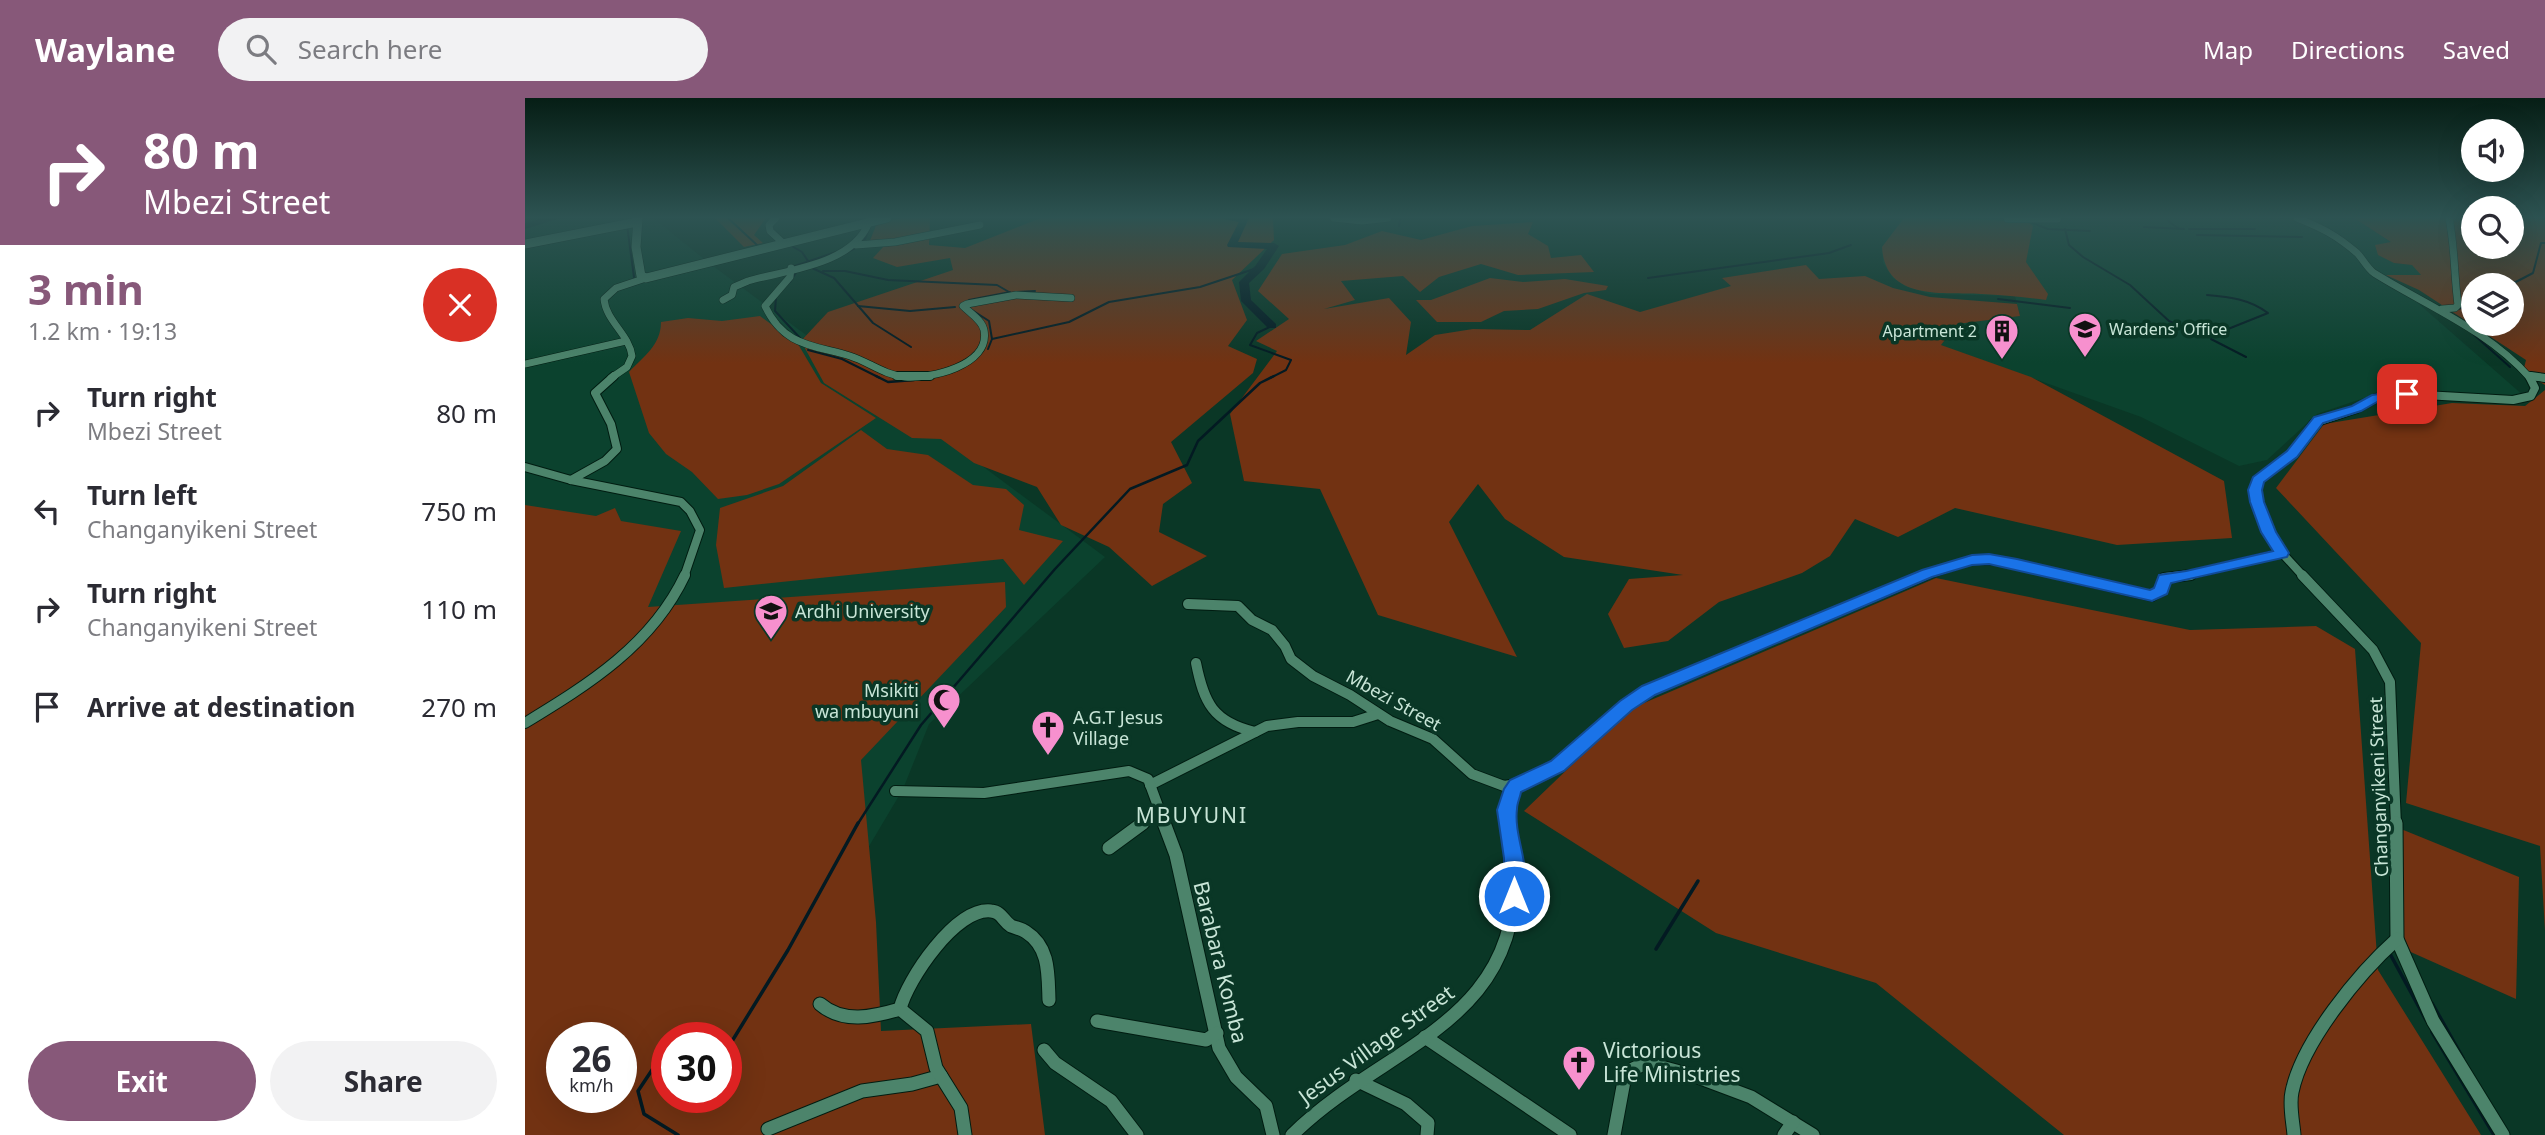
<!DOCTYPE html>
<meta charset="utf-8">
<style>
body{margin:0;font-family:"Noto Sans",sans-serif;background:#f2f2f3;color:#2b2b33;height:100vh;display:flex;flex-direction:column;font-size:26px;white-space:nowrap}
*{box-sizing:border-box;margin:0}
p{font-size:23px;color:#7c7c81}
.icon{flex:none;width:38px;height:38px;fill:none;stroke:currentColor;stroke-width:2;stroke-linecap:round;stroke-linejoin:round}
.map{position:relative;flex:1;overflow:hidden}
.details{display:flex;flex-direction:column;background:#fff;width:525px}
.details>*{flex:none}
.top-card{background:#875879;color:#fff;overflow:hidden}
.tools{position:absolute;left:1936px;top:21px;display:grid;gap:14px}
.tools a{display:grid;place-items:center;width:63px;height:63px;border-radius:50%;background:#fff;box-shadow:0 7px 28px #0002;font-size:35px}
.speed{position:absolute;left:21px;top:924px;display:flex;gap:14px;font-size:35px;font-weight:700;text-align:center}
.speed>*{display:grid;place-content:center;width:91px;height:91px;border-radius:50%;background:#fff;box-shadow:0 7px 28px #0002;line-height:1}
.speed small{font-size:18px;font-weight:400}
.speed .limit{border:10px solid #d22;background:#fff;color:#111}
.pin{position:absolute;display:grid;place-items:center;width:60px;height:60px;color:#fff;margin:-30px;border-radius:14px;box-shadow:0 4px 10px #0006}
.me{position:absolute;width:77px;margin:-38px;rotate:0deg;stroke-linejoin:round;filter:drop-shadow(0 0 5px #0008)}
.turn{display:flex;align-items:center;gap:24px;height:147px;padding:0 28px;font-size:32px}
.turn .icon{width:91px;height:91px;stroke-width:2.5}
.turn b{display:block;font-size:49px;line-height:60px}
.round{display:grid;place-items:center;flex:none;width:74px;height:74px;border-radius:37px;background:#f2f2f3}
.summary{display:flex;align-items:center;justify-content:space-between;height:119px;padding:0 28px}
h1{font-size:42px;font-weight:700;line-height:52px;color:#875879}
.cta{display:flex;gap:14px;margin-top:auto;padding:14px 28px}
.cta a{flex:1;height:80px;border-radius:42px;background:#875879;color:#fff;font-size:28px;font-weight:700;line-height:80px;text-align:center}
.cta a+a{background:#f2f2f3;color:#2b2b33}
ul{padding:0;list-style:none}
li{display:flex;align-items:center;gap:21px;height:98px;padding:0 28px}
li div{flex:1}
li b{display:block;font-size:26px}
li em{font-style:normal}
header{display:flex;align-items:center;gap:42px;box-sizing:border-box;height:98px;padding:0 35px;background:#875879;color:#fff}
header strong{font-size:33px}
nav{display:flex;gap:38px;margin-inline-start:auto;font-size:24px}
.search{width:490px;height:63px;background:#f2f2f3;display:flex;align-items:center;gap:18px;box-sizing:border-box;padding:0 24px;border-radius:38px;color:#7c7c81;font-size:26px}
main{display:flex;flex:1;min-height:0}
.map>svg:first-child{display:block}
</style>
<header>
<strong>Waylane</strong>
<div class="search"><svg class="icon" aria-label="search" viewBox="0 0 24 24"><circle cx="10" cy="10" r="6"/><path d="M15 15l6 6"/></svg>Search here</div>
<nav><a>Map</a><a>Directions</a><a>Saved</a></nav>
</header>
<main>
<section class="details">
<div class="top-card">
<div class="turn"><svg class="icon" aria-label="right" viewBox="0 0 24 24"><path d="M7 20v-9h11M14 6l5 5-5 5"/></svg><div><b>80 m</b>Mbezi Street</div></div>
</div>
<div class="summary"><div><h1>3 min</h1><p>1.2 km · 19:13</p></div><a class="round" style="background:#d93025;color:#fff"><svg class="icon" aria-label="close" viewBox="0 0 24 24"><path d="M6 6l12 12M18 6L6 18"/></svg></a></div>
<ul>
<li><svg class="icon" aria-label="right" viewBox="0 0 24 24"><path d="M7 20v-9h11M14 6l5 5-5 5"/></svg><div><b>Turn right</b><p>Mbezi Street</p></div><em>80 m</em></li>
<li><svg class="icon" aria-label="left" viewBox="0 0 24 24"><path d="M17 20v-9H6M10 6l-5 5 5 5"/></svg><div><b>Turn left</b><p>Changanyikeni Street</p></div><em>750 m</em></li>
<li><svg class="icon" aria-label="right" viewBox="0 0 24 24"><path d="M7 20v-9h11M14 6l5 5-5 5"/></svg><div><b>Turn right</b><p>Changanyikeni Street</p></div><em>110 m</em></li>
<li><svg class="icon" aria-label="arrive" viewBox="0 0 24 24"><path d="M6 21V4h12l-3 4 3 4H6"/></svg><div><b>Arrive at destination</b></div><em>270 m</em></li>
</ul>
<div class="cta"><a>Exit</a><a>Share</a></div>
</section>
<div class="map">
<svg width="2020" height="1037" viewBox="0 0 2020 1037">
<rect width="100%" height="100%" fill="#0a3726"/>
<g fill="#0b422e" fill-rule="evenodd">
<path d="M17,120H128L184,165L580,459L404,626L378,691L302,819L201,940H142V999L0,1037V124ZM37,940H96V999H37Z"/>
<path d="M1379,120H1829L1867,145L1869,165L1888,167L1896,177L1862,178L1999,298L1869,292L1845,298L1792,316L1742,362L1714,368L1616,319L1415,247L1432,226L1495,218L1490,198L1404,196L1380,188L1368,180L1358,165L1357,149Z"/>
</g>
<g fill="#723212" fill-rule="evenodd">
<path d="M190,120H241L229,137L238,145L219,149Z"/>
<path d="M378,120H405L404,147L440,150L516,120H748L749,142L707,182L722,222L703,248L732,261L728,275L646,344L667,385L638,406L634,434L682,458L627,488L584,449L536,427L512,389L449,365L416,341L387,340L299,285L276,243L303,214L428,172L425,160L372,169L348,160L360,147L344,145L352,125Z"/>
<path d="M1379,120L1502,123L1508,128L1501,164L1523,196L1521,202C1499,199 1478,197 1456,196C1417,194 1360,203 1357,149Z"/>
<path d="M1829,120H1948V149H1986V120H2020V287L1998,274L2001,262L1894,192L1861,177H1896L1887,167L1869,165L1853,157L1850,147L1866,144ZM1948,187H1986V226H1948Z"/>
<path d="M1008,124L1003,136L1023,148L1026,160L1056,157L1069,174L993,177L956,166L914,179L895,194L878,178L816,183L830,202L799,211L864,200L886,224L881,257L910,237L948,231L1005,232L1062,196L1115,214L1206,188L1197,180L1281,167L1294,181L1340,178L1368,190L1405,199L1492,206L1495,218L1432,226L1416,247L1506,279L1699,383L1707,440L1592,447L1430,410L1373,439L1330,421L1305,458L1277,475L1194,504L1143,543L1099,550L1083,516L1104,481L1158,477L1039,459L980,421L953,386L924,424L992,559L853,517L795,391L719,383L705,316L752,253L731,243L764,221L733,193L757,156L820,147L857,133L896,142L947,128Z"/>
<path d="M965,180L998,184L1040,181L1083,188L1081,192L1059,195L1013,211L979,213L956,224H912L891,202H906Z"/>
<path d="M235,218L273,246L296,285L351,320L254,386L222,397L193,401L167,374L141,356L124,335L104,274C119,258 136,247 136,224L163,220L197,223Z"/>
<path d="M2020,292V833L2015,748L1881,705L1896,545L1751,390L1799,326L1927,305L2000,308Z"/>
<path d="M336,332L362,351L403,357L448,387L481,391L499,407L494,432L538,443L499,487L478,461L199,490L191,447L195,410L258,388Z"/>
<path d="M0,407L71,418L90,410L96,423L156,433L123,509L480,484L481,509L336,662L351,824L356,933L506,926L520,1037H0ZM37,940H96V999H37ZM142,940H201V999H142Z"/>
<path d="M1411,480L1665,532L1791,528L1830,551L1853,872L1956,1037H1539L1351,885L1191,835L999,713L1105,611Z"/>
<path d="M1876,731L1994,779L1991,901L1879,851Z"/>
</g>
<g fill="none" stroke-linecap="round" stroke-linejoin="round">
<g stroke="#031a22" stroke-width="2">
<path d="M203,120L232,147"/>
<path d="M1643,123L1653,130"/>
<path d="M1505,124L1523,131L1565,133"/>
<path d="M102,127L109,179"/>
<path d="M874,128L876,120"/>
<path d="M1619,129L1659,131"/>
<path d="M1802,130L1816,139"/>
<path d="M1540,131L1544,147L1558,159L1605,187L1644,223L1683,239L1743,215C1724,201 1705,199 1682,197"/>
<path d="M1664,131H1730"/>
<path d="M1672,137L1777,139"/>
<path d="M339,143L346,127"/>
<path d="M265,147L277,154L283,163"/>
<path d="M317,157L332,149"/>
<path d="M267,169L311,154"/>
<path d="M287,170L309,180L348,225L386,249"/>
<path d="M298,173H320L363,182L472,187L484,194"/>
<path d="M1123,180L1304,155L1326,147"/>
<path d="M265,184L272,173"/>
<path d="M1985,187L2008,175L2016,145H2020"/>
<path d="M492,194L510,193"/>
<path d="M251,199L250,213L276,241"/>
<path d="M1473,201L1545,210"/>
<path d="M444,202L485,194"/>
<path d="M333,208L385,213L430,209"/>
<path d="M1933,211L1948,207"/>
<path d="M447,212L464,223L467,241L463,251"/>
<path d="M1478,225L1485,231"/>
<path d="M1948,236L1985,269"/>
<path d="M467,241L544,224L584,204L675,189L735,169"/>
<path d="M1686,241L1721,259"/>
<path d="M1478,251L1485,245"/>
<path d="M283,252L317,261L355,280"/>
<path d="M745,280L761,272L766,262L725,247L732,235L747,228"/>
</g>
<g stroke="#031a22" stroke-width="2.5">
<path d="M351,278L363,284L389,282"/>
<path d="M332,727L396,627L530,471L605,391L662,367L673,343L735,285L749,278"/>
</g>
<g stroke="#031a22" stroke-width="3.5">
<path d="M1131,851L1173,783"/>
<path d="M1864,854L1901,922"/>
<path d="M1907,905L1938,960"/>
<path d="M1907,934L1969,1037"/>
<path d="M201,953L263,852L333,725"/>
<path d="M142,959L133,963L113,993L119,1016L153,1037"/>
</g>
<g fill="#031a22" fill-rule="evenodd">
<path d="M18,120H36L0,131V125Z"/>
<path d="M694,120H724L713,144L749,145L754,148L739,171L724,185L726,202L751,226V230H743L716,203L714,184L731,167L742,151L703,149L702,147L714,124Z"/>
</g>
<defs>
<g id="minor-far3">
<path d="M251,120L244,127L245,133L258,145"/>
<path d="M809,120L837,123L863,120"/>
<path d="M1772,120C1797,130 1811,137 1832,155C1838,161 1842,170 1849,175C1902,208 1963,232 2005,280"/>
<path d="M331,147L370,144L455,127"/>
<path d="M266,170L265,179L240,208C259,249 289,247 325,258C344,264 359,277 380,279C404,281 466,268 459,232C457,222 445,215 438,208L442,206L491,197L546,200"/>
<path d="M198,202L207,197L209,189L223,183C261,172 328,167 344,124"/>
<path d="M1917,211L1930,210L1933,207C1929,178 1930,149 1924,120"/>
<path d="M0,266L101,243"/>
<path d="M2004,278L2020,280"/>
<path d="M86,280L102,269L107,258C104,236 81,223 79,201L91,190L121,180"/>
</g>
<g id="minor-far2">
<path d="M372,278H405"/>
<path d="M2006,278L2020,280"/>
<path d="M0,369L46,382L156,404L165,413L175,432L159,479"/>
<path d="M46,382L80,363L92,351L86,326L70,295L89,278"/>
<path d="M1395,479L1447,462L1477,463L1544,479"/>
<path d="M1655,479L1757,455"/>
<path d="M1779,479L1757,455L1744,434L1730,392L1733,382L1767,356L1789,325L1831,311L1851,300L1882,296L1988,302L2006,298L2010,290L2004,278"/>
</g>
<g id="minor-far1">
<path d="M1536,477L1627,498L1636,492L1639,480L1666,477"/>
<path d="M1777,477L1848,552L1865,584L1871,727"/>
<path d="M663,506L713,508L727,522L747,532L760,548L766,561L788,578L825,597L865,623L908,641L947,676L979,688L998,685L1032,668L1101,608L1123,593L1400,477"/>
<path d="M671,565C679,605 688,624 730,634"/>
<path d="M0,625C64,586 127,547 160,477"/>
<path d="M625,687L742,628L773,624H828L853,616"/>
<path d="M370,693L459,695L604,673L623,681L640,727"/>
<path d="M615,727L633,714"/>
<path d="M983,727L984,703L992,687"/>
</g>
<g id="minor">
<path d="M639,725L651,757L694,950L711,979L741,1008L748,1037"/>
<path d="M1871,725L1872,841L1908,923L1978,1037"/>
<path d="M584,750L618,725"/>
<path d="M295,906C318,926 348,919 375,911"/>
<path d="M572,923L681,942L692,935"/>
<path d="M900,939L1045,1037"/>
<path d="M519,952L530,965L586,1003L612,1037"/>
<path d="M831,982L881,1006L903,1025L902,1037"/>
<path d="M243,1031L337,993L387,986L416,978"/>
<path d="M440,1037L436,1010L411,970L402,933L375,911C382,882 431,809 466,813C477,814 478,823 486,828C491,830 497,831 501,834C525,849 523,877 524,902"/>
<path d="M767,1037C860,945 996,928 990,768C989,753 985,739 983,725"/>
<path d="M1089,1037L1099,983L1108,971L1121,965L1170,978L1226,999L1288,1037"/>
<path d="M1259,1037L1268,1024"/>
<path d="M1769,1037C1768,1024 1764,1007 1767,994C1777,944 1834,875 1872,841"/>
</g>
<g id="tertiary">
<path d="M113,120L111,149L116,178L121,180L362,120"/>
<path d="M1483,120H1532"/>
<path d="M0,146L112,124"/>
</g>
</defs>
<use href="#minor-far3" stroke="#001c11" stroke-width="8"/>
<use href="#minor-far2" stroke="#001c11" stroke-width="10"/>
<use href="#minor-far1" stroke="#001c11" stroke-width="12"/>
<use href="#minor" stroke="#001c11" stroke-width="15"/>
<use href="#tertiary" stroke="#001c11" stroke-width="10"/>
<use href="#minor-far3" stroke="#4c846b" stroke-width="7"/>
<use href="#minor-far2" stroke="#4c846b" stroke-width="8"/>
<use href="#minor-far1" stroke="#4c846b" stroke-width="10"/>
<use href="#minor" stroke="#4c846b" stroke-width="13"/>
<use href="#tertiary" stroke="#4c846b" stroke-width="9"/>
</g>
<linearGradient id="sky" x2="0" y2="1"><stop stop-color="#061e15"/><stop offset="0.45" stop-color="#2d5352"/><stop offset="1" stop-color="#2d5352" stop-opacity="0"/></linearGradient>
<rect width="2020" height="265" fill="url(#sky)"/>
<path fill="#1a73e8" stroke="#114b97" stroke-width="2" d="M1882,292L1886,293V298L1854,303L1836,313L1798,325L1772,359L1739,384L1737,392L1739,404L1751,434L1764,455L1762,459L1646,485L1642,496L1627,503L1464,466L1447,467L1407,479L1130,597L1107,612L1039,673L996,694C995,700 992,705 992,711C988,740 1010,775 996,804L989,807L982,804L979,798V760L972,712L979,691L985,682L1026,663L1095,603L1117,588L1397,472L1447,457L1464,456L1492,461L1625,492L1629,490L1634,477L1661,473L1748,453L1736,434L1725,404L1723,392L1728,379L1762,353L1789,319L1827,308L1847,297Z"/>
<defs>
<symbol id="university-pin" viewBox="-11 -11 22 30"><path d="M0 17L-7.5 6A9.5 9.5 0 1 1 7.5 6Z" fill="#f790ce" stroke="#0a3726"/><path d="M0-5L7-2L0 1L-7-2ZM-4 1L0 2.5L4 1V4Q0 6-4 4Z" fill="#111"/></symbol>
<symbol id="building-pin" viewBox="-11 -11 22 30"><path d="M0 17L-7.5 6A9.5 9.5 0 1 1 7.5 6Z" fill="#f790ce" stroke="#0a3726"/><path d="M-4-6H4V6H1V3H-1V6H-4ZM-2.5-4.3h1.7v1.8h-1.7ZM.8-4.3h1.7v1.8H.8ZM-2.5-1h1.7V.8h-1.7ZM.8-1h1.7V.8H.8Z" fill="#111"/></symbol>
<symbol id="mosque-pin" viewBox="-11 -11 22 30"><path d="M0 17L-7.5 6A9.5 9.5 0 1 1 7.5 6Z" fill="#f790ce" stroke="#0a3726"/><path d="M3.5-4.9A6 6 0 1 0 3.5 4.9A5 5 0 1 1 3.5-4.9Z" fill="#111"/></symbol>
<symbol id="church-pin" viewBox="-11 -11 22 30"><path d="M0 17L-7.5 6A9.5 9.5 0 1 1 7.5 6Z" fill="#f790ce" stroke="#0a3726"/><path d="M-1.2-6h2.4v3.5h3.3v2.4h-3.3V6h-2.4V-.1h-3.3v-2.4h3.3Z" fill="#111"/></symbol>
</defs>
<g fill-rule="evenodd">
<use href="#university-pin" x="1541" y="212" width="38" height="52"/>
<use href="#building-pin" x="1458" y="214" width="38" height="52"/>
<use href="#university-pin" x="227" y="494" width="38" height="52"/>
<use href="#mosque-pin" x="400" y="583" width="38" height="52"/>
<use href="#church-pin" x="504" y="610" width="38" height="52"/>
<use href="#church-pin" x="1035" y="945" width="38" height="52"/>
</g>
<g text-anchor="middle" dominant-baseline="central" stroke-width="7" stroke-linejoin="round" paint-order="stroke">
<g font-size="16" fill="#c8e5d7" stroke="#0a3726" text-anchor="start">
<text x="1584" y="231">Wardens' Office</text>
<text x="1452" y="233" text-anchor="end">Apartment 2</text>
</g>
<g font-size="18" fill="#c8e5d7" stroke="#0a3726" text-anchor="start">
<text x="270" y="513">Ardhi University</text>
<text x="394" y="592" text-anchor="end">Msikiti<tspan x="394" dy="21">wa mbuyuni</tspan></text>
<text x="548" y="619">A.G.T Jesus<tspan x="548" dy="21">Village</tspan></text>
</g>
<g font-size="18" fill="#c8e5d7" stroke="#0a3726">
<text transform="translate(869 602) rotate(29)">Mbezi Street</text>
<text transform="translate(1853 689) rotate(-92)">Changanyikeni Street</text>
</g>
<g font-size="21" letter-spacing="2" fill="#c8e5d7" stroke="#0a3726">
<text x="667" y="717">MBUYUNI</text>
</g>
<g font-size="21" fill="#c8e5d7" stroke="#0a3726">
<text transform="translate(696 864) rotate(76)">Barabara Komba</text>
<text transform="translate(851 946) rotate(-36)">Jesus Village Street</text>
</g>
<g font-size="21" fill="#c8e5d7" stroke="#0a3726" text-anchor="start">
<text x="1078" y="952">Victorious<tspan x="1078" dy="24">Life Ministries</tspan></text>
</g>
</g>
</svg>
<div class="tools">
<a><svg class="icon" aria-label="sound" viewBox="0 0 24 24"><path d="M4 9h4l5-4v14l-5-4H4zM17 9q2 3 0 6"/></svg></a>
<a><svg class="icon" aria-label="search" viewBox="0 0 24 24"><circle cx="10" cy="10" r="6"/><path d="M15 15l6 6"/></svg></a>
<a><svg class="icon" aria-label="layers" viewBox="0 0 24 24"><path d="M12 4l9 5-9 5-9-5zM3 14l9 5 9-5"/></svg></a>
</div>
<div class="speed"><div>26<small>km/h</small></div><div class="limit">30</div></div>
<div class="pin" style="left:1882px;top:296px;background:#d93025"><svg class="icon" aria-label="arrive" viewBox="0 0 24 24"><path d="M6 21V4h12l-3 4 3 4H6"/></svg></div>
<svg class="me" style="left:989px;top:798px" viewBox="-20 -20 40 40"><circle r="17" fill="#1a73e8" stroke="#fff" stroke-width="3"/><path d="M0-11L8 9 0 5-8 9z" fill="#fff"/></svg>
</div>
</main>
